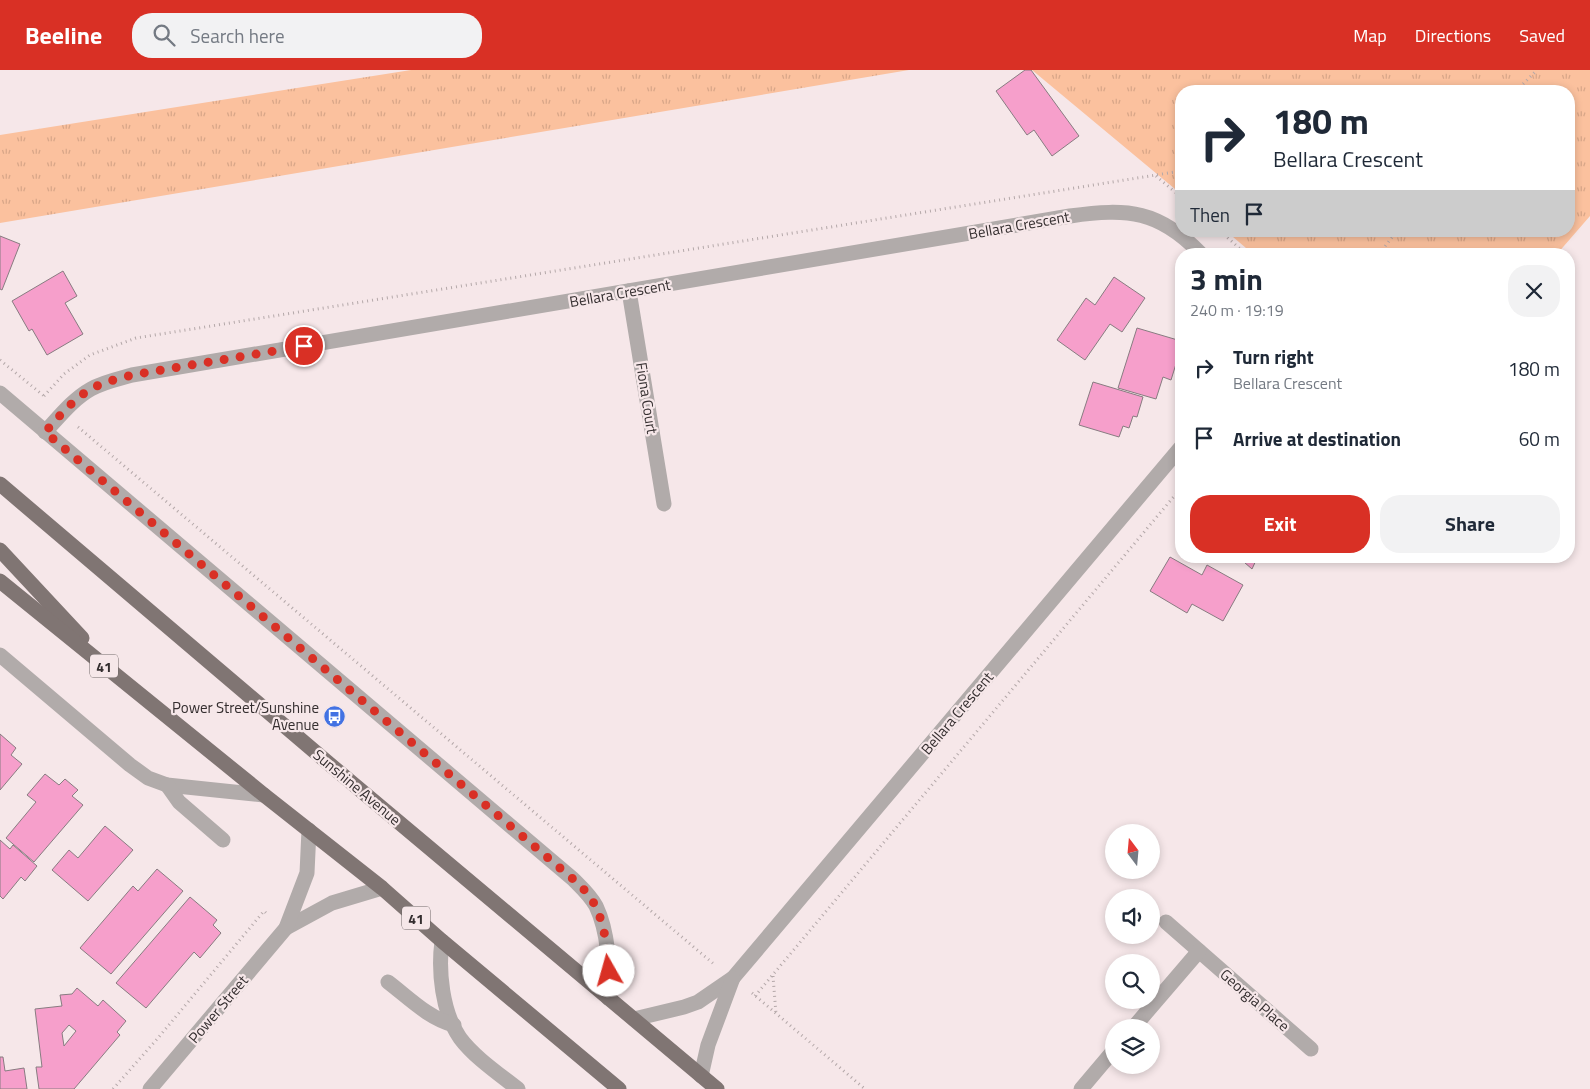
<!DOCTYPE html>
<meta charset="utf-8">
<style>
body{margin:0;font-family:"Titillium Web",sans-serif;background:#f2f2f3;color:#1f2937;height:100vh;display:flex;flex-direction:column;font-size:19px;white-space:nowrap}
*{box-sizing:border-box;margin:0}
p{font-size:16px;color:#747a83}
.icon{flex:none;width:28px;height:28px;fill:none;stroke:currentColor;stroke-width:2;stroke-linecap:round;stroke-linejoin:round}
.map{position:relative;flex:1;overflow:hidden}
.panel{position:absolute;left:1175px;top:178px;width:400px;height:315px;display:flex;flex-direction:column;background:#fff;border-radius:20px;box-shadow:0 2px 8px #0003}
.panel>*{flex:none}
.top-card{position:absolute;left:1175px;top:15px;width:400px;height:152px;border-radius:20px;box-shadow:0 2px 8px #0003;background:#fff;color:#1f2937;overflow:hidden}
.needle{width:32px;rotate:344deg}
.controls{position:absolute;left:1105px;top:754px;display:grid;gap:10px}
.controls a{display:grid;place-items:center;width:55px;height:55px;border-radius:50%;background:#fff;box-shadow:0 2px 8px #0003;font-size:25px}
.pin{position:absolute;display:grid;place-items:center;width:42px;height:42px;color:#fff;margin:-21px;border:2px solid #fff;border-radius:50%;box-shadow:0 1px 5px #0007}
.me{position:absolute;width:55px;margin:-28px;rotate:353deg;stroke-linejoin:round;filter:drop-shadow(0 0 4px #0008)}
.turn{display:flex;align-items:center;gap:18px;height:105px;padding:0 15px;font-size:22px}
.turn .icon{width:65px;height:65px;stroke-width:2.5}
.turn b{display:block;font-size:35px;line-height:42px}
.then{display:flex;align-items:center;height:48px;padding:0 15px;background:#0003;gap:10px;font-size:19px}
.round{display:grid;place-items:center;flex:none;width:52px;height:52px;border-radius:20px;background:#f2f2f3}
.overview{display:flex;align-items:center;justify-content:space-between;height:85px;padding:0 15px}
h1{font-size:30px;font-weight:700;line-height:38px}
.button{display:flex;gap:10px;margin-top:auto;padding:10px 15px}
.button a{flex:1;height:58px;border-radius:20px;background:#d93025;color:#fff;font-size:20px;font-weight:700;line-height:58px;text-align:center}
.button a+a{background:#f2f2f3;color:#1f2937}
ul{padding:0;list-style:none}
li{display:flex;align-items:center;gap:15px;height:70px;padding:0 15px}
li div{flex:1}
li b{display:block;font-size:19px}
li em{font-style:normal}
header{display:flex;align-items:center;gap:30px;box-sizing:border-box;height:70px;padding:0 25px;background:#d93025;color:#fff}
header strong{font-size:24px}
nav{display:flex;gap:28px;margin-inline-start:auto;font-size:18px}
.search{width:350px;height:45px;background:#f2f2f3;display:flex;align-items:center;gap:12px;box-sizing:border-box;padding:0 18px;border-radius:20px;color:#747a83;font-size:19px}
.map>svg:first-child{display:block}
</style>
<header>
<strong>Beeline</strong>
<div class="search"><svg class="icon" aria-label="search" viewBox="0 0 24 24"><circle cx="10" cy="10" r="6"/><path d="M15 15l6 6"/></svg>Search here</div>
<nav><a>Map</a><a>Directions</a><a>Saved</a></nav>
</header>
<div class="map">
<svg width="1590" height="1019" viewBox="0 0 1590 1019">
<defs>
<pattern id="park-tufts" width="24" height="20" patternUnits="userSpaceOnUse" patternTransform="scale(1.25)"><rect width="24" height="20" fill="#fbc19e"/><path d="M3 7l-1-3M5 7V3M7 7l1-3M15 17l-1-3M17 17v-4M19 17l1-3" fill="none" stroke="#d8a688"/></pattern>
</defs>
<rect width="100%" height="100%" fill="#f6e7e9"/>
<g fill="url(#park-tufts)">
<path d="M411,0H909L0,153V65Z"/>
<path d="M1032,0H1590V146L1557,184H1253L1226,161H1569V21H1181V124Z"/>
</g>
<g fill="#f69fcb" stroke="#887c81" fill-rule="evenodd">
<path d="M1025,0H1031L1079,66L1052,86L1034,60L1027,65L996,21Z"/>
<path d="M0,166L20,174L2,220L0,219Z"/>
<path d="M63,201L77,226L65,233L83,264L47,285L32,259L29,261L12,231Z"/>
<path d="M1114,207L1145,228L1122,262L1110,254L1085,290L1057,270L1086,228L1095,235Z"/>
<path d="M1137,258L1181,271V278L1171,310L1163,307L1156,329L1118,318Z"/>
<path d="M1093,312L1143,327L1137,347L1133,346L1129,358L1123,356L1119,367L1079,355Z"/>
<path d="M1237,486H1258L1252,499Z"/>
<path d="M1170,487L1202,505L1207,495L1243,515L1223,551L1192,534L1187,543L1150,521Z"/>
<path d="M0,664L16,678L11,685L22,694L0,720Z"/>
<path d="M45,704L59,715L65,709L78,720L72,726L83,735L34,792L6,768L36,732L27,725Z"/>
<path d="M105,756L133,780L88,831L52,800L69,780L78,788Z"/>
<path d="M0,770L10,779L13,775L37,796L25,811L21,807L3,829L0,826Z"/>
<path d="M157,799L183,821L111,904L80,878L133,816L138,821Z"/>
<path d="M190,827L217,850L213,855L221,863L200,888L194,882L146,938L116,913Z"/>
<path d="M77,918L98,936L103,930L126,951L117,962L120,965L74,1019H39L36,997H42L35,939L62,936L60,925L72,924ZM69,955L76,961L64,976L62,963Z"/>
<path d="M0,987H3L5,1001L24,998L27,1019H0Z"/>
</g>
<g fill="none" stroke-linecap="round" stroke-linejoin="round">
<g stroke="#b4a8a9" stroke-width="3" stroke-dasharray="1 4" stroke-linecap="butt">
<path d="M1516,21L1537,0"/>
<path d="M1156,106L1181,127"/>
<path d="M1220,161L1246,184"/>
<path d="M1379,184L1397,161"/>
<path d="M0,290L44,326"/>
<path d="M44,326L64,304L90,285L136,268L1181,101"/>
<path d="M78,357L715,895"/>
<path d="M773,906L776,944"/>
<path d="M752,923L865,1019"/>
<path d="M755,926L1181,418"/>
<path d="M113,1019L158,968L264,841L267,844"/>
</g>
<g stroke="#b1abaa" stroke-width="15">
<path d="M629,221L664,434"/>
<path d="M0,323L573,809C582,818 590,825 596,836C608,861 611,900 608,928"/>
<path d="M45,362C59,347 73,329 91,319C103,312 118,309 132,305L1070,146C1128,138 1159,140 1201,184"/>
<path d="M0,585L130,695L148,708L167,715L264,725"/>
<path d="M167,715L179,732L223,770"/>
<path d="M1166,852L1311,979"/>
<path d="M286,858L332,833L382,818"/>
<path d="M442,871C438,901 442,942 460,968C474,987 499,1004 518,1019"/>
<path d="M388,912C409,928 428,948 454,955"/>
<path d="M634,949L684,937L698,932L733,908L1181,377"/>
<path d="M1133,958L1199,881"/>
<path d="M701,1006L708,975L733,908"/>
<path d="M150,1019L286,858L307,803L309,760"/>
<path d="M1081,1019L1114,980"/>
</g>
<g stroke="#807573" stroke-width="15">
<path d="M0,414L327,692L717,1019"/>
<path d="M0,480L82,568"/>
<path d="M0,511L264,725L382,818L442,871L619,1019"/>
</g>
</g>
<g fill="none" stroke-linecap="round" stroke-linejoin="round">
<path stroke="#d93025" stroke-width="9" stroke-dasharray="0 16.2" d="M304,276L132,305C118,309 103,312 91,319C73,329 59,347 45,362L573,809C578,814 583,818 587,823C604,844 607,875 609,901"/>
</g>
<defs>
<symbol id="bus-disc" viewBox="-11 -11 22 22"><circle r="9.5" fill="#4272e3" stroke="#f6e7e9"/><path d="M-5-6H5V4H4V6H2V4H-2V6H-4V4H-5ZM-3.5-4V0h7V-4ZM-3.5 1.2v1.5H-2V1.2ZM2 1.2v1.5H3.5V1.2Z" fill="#fff"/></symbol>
</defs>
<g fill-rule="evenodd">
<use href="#bus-disc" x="322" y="634" width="25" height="25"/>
</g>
<g text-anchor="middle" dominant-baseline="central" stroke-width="4.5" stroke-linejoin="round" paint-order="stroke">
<g fill="#f6e7e9" stroke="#6e6667" stroke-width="1">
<rect x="90" y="584.5" width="28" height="23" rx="4"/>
<rect x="402" y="836.5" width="28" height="23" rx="4"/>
</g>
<g font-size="14" font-weight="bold" fill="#342e2f">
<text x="104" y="596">41</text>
<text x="416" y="848">41</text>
</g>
<g font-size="15" fill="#342e2f" stroke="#f6e7e9">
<text transform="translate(1019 155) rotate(-10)">Bellara Crescent</text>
<text transform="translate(620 223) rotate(-10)">Bellara Crescent</text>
<text transform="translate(647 328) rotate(81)">Fiona Court</text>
<text transform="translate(957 643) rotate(-50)">Bellara Crescent</text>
<text transform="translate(357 717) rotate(40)">Sunshine Avenue</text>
<text transform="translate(1255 930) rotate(41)">Georgia Place</text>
<text transform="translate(218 939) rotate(-50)">Power Street</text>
</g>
<g font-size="15" fill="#342e2f" stroke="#f6e7e9" text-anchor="end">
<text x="319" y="637">Power Street/Sunshine<tspan x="319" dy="17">Avenue</tspan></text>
</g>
</g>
</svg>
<div class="controls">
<a><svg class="needle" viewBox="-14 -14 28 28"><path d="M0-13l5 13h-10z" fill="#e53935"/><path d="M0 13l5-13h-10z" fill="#747a83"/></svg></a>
<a><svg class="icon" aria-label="sound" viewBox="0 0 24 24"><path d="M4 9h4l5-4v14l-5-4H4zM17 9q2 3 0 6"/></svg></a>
<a><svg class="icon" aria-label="search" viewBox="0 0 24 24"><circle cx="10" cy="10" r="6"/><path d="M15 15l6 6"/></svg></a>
<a><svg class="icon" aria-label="layers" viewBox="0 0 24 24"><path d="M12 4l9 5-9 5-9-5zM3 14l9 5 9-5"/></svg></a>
</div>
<div class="pin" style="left:304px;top:276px;background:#d93025"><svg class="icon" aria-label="arrive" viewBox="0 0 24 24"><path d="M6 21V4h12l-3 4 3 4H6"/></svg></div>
<svg class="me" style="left:609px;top:901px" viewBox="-20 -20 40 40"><circle r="19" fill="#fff"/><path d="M0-13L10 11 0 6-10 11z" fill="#d93025"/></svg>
<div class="top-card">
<div class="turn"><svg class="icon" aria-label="right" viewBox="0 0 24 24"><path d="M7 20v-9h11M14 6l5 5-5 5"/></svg><div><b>180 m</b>Bellara Crescent</div></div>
<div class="then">Then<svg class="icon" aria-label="arrive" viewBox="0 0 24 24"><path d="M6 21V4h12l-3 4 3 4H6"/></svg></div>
</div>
<section class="panel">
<div class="overview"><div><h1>3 min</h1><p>240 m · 19:19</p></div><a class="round"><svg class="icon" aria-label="close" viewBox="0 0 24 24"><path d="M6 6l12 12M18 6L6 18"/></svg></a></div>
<ul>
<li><svg class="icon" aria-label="right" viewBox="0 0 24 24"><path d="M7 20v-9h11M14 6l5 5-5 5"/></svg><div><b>Turn right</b><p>Bellara Crescent</p></div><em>180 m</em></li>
<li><svg class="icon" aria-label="arrive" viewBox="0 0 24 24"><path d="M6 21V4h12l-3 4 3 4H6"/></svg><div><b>Arrive at destination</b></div><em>60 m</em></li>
</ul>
<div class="button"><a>Exit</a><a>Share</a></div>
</section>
</div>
